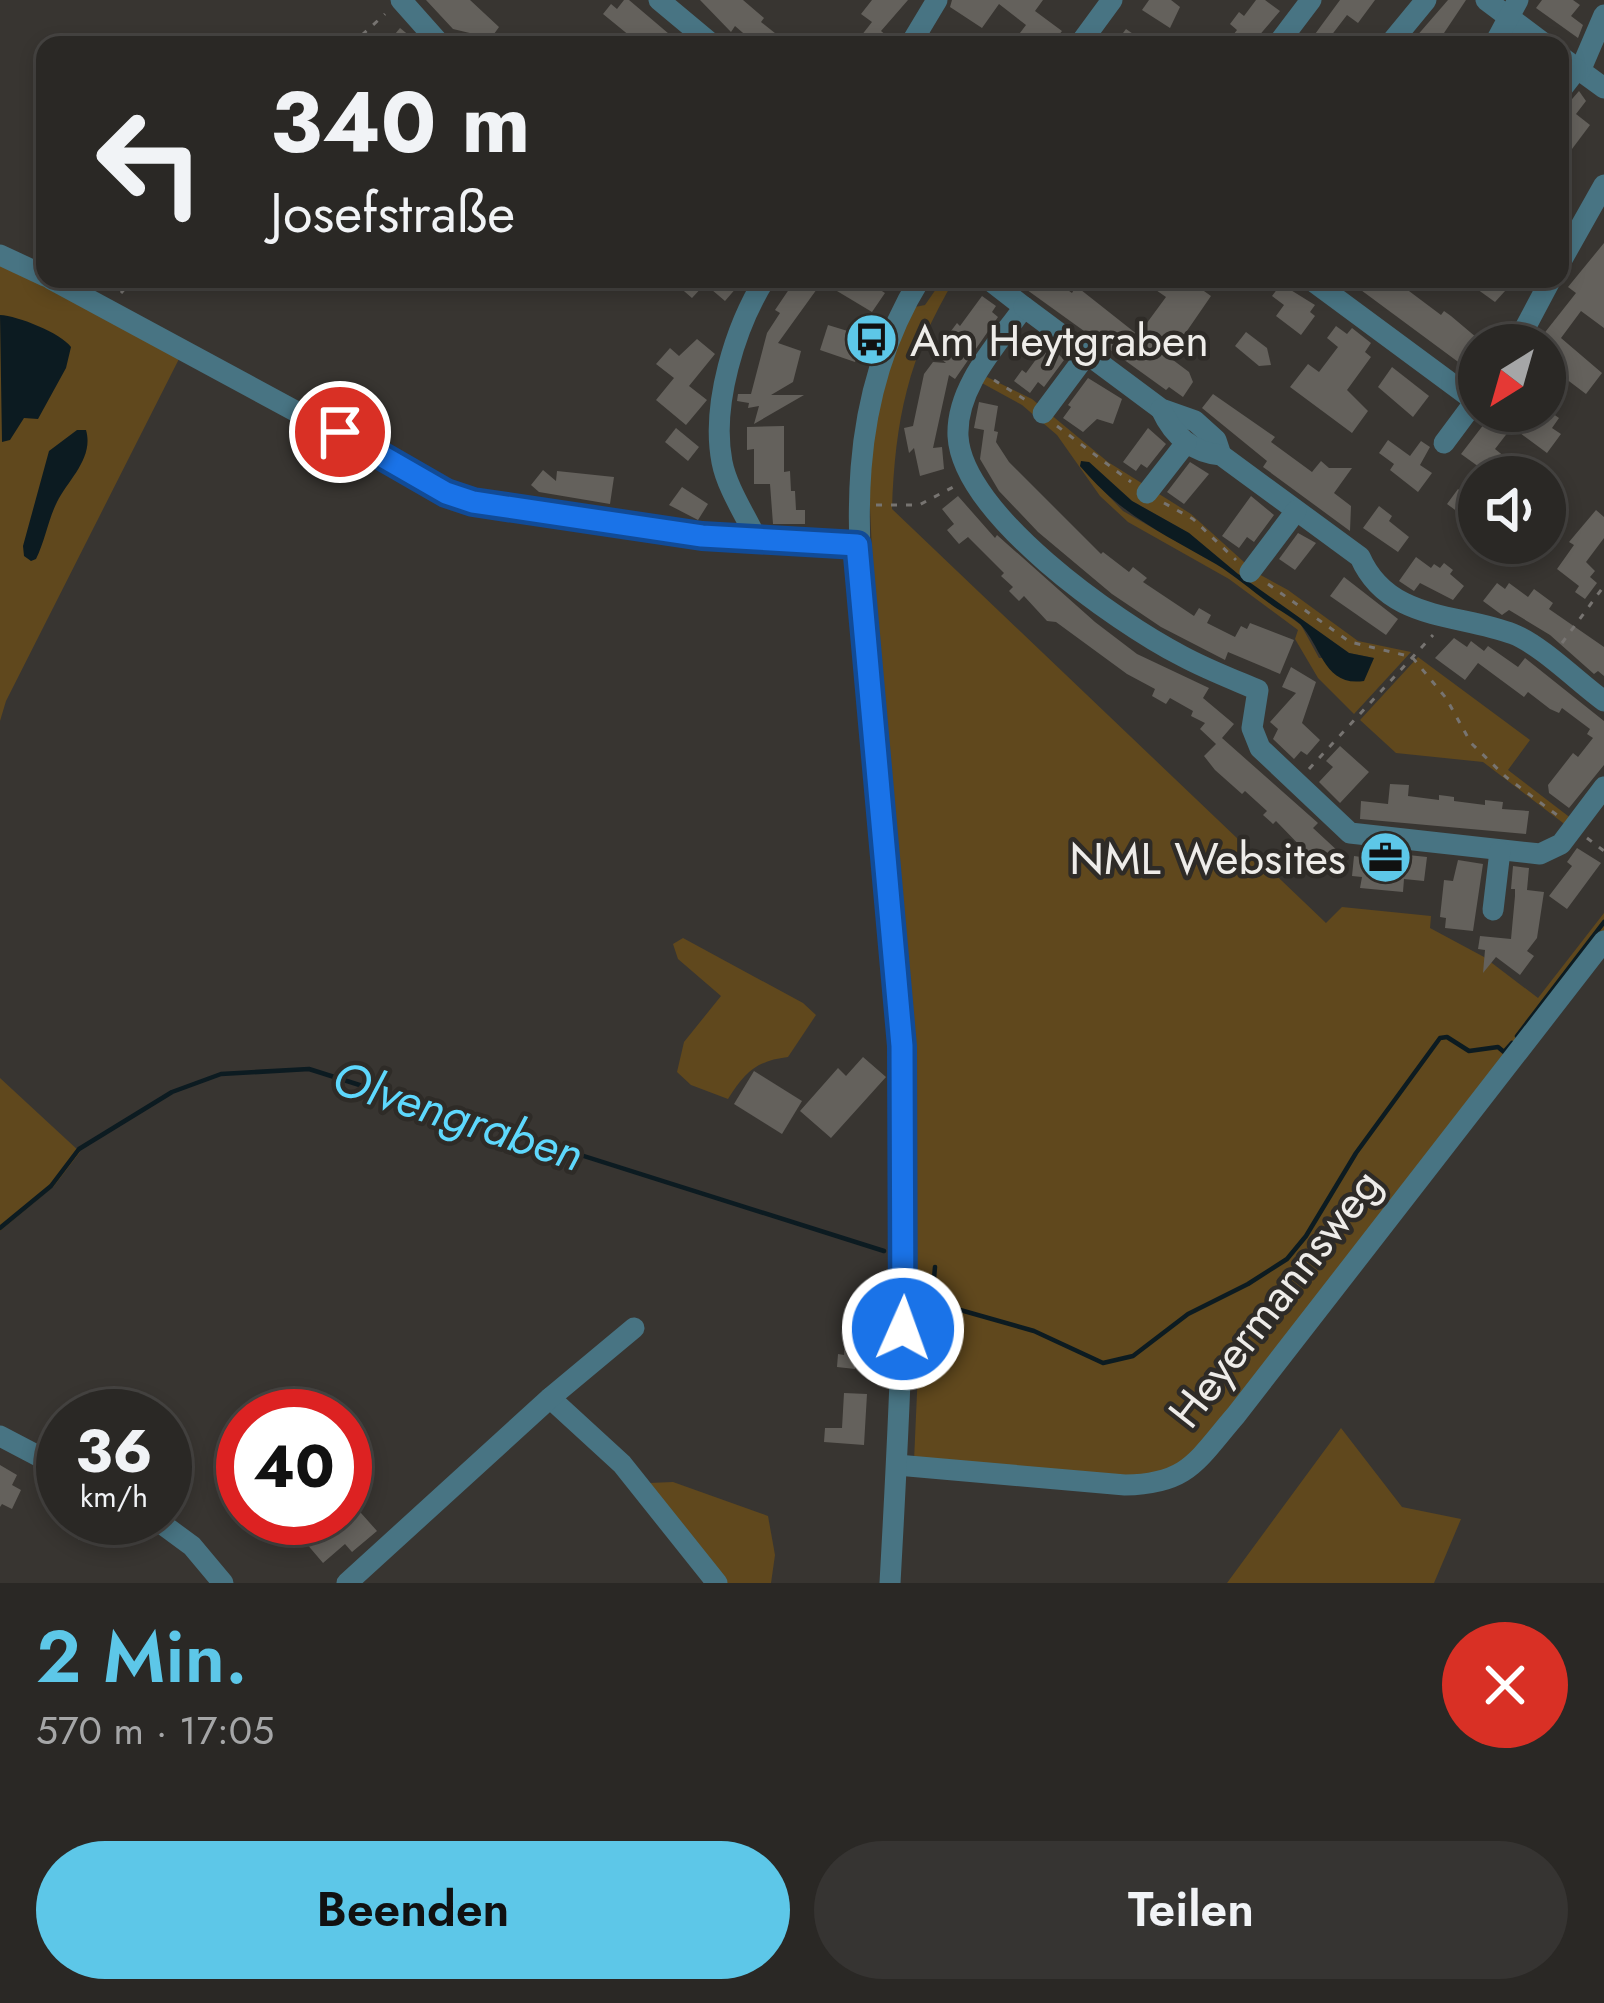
<!DOCTYPE html>
<html lang="de">
<meta charset="utf-8">
<style>
body{margin:0;font-family:Jost,sans-serif;background:#363432;color:#f1f3f6;height:100vh;display:flex;flex-direction:column;font-size:45px;white-space:nowrap}
*{box-sizing:border-box;margin:0}
p{font-size:39px;color:#a5a6a7}
.icon{flex:none;width:66px;height:66px;fill:none;stroke:currentColor;stroke-width:2;stroke-linecap:round;stroke-linejoin:round}
.map{position:relative;height:1583px;overflow:hidden}
.panel{display:flex;flex-direction:column;background:#2a2825;flex:1}
.panel>*{flex:none}
.top-card{position:absolute;left:36px;top:36px;width:1533px;height:252px;border-radius:24px;box-shadow:0 6px 18px #0003,0 0 0 3px #464442;background:#2a2825;color:#f1f3f6;overflow:hidden}
.needle{width:78px;rotate:217deg}
.controls{position:absolute;left:1458px;top:324px;display:grid;gap:24px}
.controls a{display:grid;place-items:center;width:108px;height:108px;border-radius:50%;background:#2a2825;box-shadow:0 6px 18px #0003,0 0 0 3px #464442;font-size:60px}
.speed{position:absolute;left:36px;top:1389px;display:flex;gap:24px;font-size:60px;font-weight:700;text-align:center}
.speed>*{display:grid;place-content:center;width:156px;height:156px;border-radius:50%;background:#2a2825;box-shadow:0 6px 18px #0003,0 0 0 3px #464442;line-height:1}
.speed small{font-size:30px;font-weight:400}
.speed .limit{border:18px solid #d22;background:#fff;color:#111}
.pin{position:absolute;display:grid;place-items:center;width:102px;height:102px;color:#fff;margin:-51px;border:6px solid #fff;border-radius:50%;box-shadow:0 3px 12px #0007}
.me{position:absolute;width:132px;margin:-66px;rotate:2deg;stroke-linejoin:round;filter:drop-shadow(0 0 9px #0008)}
.turn{display:flex;align-items:center;gap:42px;height:252px;padding:0 36px;font-size:54px}
.turn .icon{width:156px;height:156px;stroke-width:2.5}
.turn b{display:block;font-size:84px;line-height:102px}
.round{display:grid;place-items:center;flex:none;width:126px;height:126px;border-radius:63px;background:#363432}
.summary{display:flex;align-items:center;justify-content:space-between;height:204px;padding:0 36px}
h1{font-size:72px;font-weight:600;line-height:90px;color:#5dc7e8}
.primary-button{display:flex;gap:24px;margin-top:auto;padding:24px 36px}
.primary-button a{flex:1;height:138px;border-radius:72px;background:#5dc7e8;color:#111;font-size:48px;font-weight:600;line-height:138px;text-align:center}
.primary-button a+a{background:#363432;color:#f1f3f6}
.map>svg:first-child{display:block}
</style>
<div class="map">
<svg width="1604" height="1583" viewBox="0 0 1604 1583">
<rect width="100%" height="100%" fill="#383531"/>
<g fill="#60481d" fill-rule="evenodd">
<path d="M0,259L183,351L6,701L0,721Z"/>
<path d="M943,279H955C908,356 895,421 892,509L1326,923L1342,907L1431,916L1430,928L1484,957L1538,998L1604,913V931L1189,1461L1157,1478L914,1461L920,1325L898,1262L896,1072L870,508L863,487L890,357L915,307L925,305Z"/>
<path d="M987,377L1032,399L1108,462L1191,514L1255,572L1288,590L1358,641L1411,652L1354,714L1318,678L1295,639L1298,630L1229,579L1128,522L1100,496L1057,435L1022,405L980,382ZM1089,462L1132,501L1189,533L1238,574L1349,653L1374,658H1319L1301,625L1221,567L1123,511L1080,466Z"/>
<path d="M1418,657L1530,740L1508,770L1572,819L1567,826L1483,762L1396,753L1360,720Z"/>
<path d="M683,938L803,1003L816,1015L788,1057C756,1061 745,1072 728,1099L691,1085L677,1072L684,1042L721,996L678,959L673,944Z"/>
<path d="M0,1078L80,1152L54,1186L0,1231Z"/>
<path d="M1341,1428L1402,1507L1461,1519L1434,1583H1227Z"/>
<path d="M673,1482L768,1516L775,1555L771,1583H726L649,1483Z"/>
</g>
<g fill="#0c1b21">
<path d="M0,315C18,316 61,333 71,347L66,368L38,419L24,418L10,440L2,442Z"/>
<path d="M77,430H86C94,458 69,479 57,502C48,520 45,541 36,559L31,561L24,556L23,546L49,451Z"/>
<path d="M1081,461L1089,462L1132,501L1189,533L1238,574L1349,653L1374,658L1364,681C1324,687 1322,647 1300,624C1291,616 1278,610 1269,603C1251,590 1234,575 1216,564C1162,533 1121,515 1080,466Z"/>
</g>
<g fill="none" stroke-linecap="round" stroke-linejoin="round">
<g stroke="#0c1b21" stroke-width="4.5">
<path d="M1517,1036L1604,922"/>
<path d="M0,1228L51,1186L79,1149L172,1092L221,1074L309,1069L884,1251"/>
<path d="M935,1267L932,1302L1034,1331L1103,1363L1133,1356L1188,1314L1248,1284L1287,1259L1306,1236L1356,1153L1440,1038L1447,1037L1469,1051L1498,1047L1504,1052L1512,1043"/>
</g>
</g>
<g fill="#64615c">
<path d="M426,0H470L499,27L494,34L507,45H470L478,35L453,29Z"/>
<path d="M624,0H629L682,45H641L603,14L611,4L617,9Z"/>
<path d="M700,0H743L764,18L761,22L790,45H757L735,26L731,32Z"/>
<path d="M872,0H908L881,31L887,36L880,45H854L872,22L861,14Z"/>
<path d="M952,0H1043L1035,11L1062,31L1051,45H1011L1026,25L999,4L982,28L950,7Z"/>
<path d="M1149,0H1171L1180,7L1170,28L1142,10Z"/>
<path d="M1256,0H1265L1280,11L1251,45H1225L1237,30L1230,24L1239,12L1244,16Z"/>
<path d="M1340,0H1375L1358,23L1347,15L1324,45H1307Z"/>
<path d="M1448,0H1466L1436,45H1409Z"/>
<path d="M1542,0H1573L1580,5L1571,16L1583,25L1578,38L1536,8Z"/>
<path d="M400,28L421,45H386Z"/>
<path d="M1126,29L1149,45H1114Z"/>
<path d="M1579,91L1586,101L1576,114L1590,125L1560,165V113Z"/>
<path d="M1604,243V328L1581,311L1561,338L1602,373L1586,394L1545,363V345H1535L1576,293L1568,287Z"/>
<path d="M670,279H744L725,301L705,284L692,298Z"/>
<path d="M796,279H863L885,293L872,312L822,282L778,343L801,351L793,382L771,395H804L754,424L759,406L748,408L749,403L737,401L738,394H751L767,333L780,313L775,310Z"/>
<path d="M1012,279H1052L1072,293L1076,286L1138,335L1166,297L1140,279H1187L1211,296L1169,357L1189,372L1193,382L1183,397L1169,387L1166,390Z"/>
<path d="M1346,279H1402L1408,284L1405,288L1441,315L1444,311L1451,316L1483,343L1465,367Z"/>
<path d="M1463,279H1516L1495,302Z"/>
<path d="M1281,284L1315,305L1310,312L1315,316L1301,335L1276,316L1284,305L1272,296Z"/>
<path d="M982,296L996,306L992,312L998,317L955,379L949,375L933,448L942,447L944,469L920,476L914,448L909,453L904,428L913,426L924,374L933,362L946,363L940,358L954,340L948,335L957,323L960,326Z"/>
<path d="M828,325L864,336L855,362L820,350Z"/>
<path d="M1336,326L1347,334L1352,328L1371,343L1365,352L1371,357L1347,390L1368,411L1352,433L1290,387L1308,364L1319,372L1338,347L1327,338Z"/>
<path d="M1246,332L1267,348L1271,365L1259,366L1235,346Z"/>
<path d="M697,339L715,354L689,386L707,400L686,425L656,400L674,378L656,364L670,348L679,356Z"/>
<path d="M1048,343L1064,360L1044,387L1038,382L1030,393L1014,381L1022,370L1026,373Z"/>
<path d="M1392,367L1429,396L1413,417L1378,387Z"/>
<path d="M1088,378L1122,399L1113,424L1097,419L1083,432L1063,418L1071,407L1068,405Z"/>
<path d="M1213,394L1275,437L1271,442L1312,472L1321,461L1329,468H1352L1334,493L1351,506L1350,531L1263,467L1267,461L1202,408Z"/>
<path d="M979,402L998,406L994,431L998,432L996,442L1009,462L1101,554L1103,552L1129,572L1133,567L1147,578L1143,582L1194,616L1199,608L1211,615L1207,623L1235,637L1241,626L1247,629L1250,623L1294,640L1280,674L1228,652L1225,660L1161,627L1112,594L1038,532L999,491L980,459L984,430L974,428Z"/>
<path d="M1494,411H1549L1559,418L1552,428L1561,434L1547,453L1512,427L1495,449L1505,457L1501,462L1522,477H1493L1461,454Z"/>
<path d="M784,426V472L790,471L791,491H795L796,510H805V524H773L770,484H754V449L747,450V427Z"/>
<path d="M676,428L699,447L688,461L665,442Z"/>
<path d="M1148,428L1166,444L1147,468L1141,464L1136,471L1123,462Z"/>
<path d="M1388,440L1410,456L1421,441L1430,447L1420,465L1432,473L1418,492L1390,470L1394,464L1379,453Z"/>
<path d="M1190,462L1209,474L1184,504L1167,492Z"/>
<path d="M543,470L556,481L557,471L614,477L610,504L539,492L531,485Z"/>
<path d="M1479,474V514L1473,509L1466,518L1447,504L1458,489L1463,493Z"/>
<path d="M682,487L708,504L698,520L669,505Z"/>
<path d="M958,496L995,538L997,535L1095,622L1137,654L1209,688L1203,698L1234,724L1222,738L1318,823L1313,828L1340,853L1327,867L1308,854L1276,821L1273,824L1263,815L1267,811L1245,791L1242,794L1215,770L1204,756L1216,744L1200,729L1205,723L1191,716L1193,711L1170,698L1166,704L1152,696L1155,689L1127,674L1056,622L1047,621L1024,596L1019,601L1009,591L1013,587L1001,576L1004,573L968,537L959,544L947,530L954,524L942,509Z"/>
<path d="M1251,496L1274,515L1254,542L1247,537L1239,548L1222,536Z"/>
<path d="M1379,506L1392,516L1389,521L1409,537L1398,552L1363,528Z"/>
<path d="M1596,510L1604,517V538L1586,562L1595,571L1590,577L1597,583L1585,599L1575,592L1579,586L1557,569L1574,545L1569,542Z"/>
<path d="M1298,533L1316,543L1295,570L1279,559Z"/>
<path d="M1416,557L1431,568L1434,564L1440,568L1444,563L1453,570L1450,574L1464,586L1453,600L1420,583L1414,591L1399,581Z"/>
<path d="M1344,577L1398,619L1386,635L1330,596Z"/>
<path d="M1497,583L1505,589L1509,583L1528,597L1534,589L1553,603L1549,609L1604,647V676L1598,671L1594,674L1550,635L1509,610L1502,615L1483,601Z"/>
<path d="M1454,638L1467,647L1471,641L1484,651L1488,646L1518,667L1525,658L1604,721V765L1569,808L1549,793L1548,785L1573,753L1578,757L1593,738L1587,734L1590,729L1562,708L1559,713L1550,709L1528,692L1524,697L1478,663L1465,680L1435,658Z"/>
<path d="M1291,667L1316,682L1302,723L1320,740L1307,755L1301,751L1294,759L1273,739L1278,729L1270,722L1296,693L1282,687Z"/>
<path d="M1340,746L1369,772L1340,803L1319,782L1333,767L1326,761Z"/>
<path d="M1390,784L1409,785L1408,796L1439,800V795L1447,796L1454,797V801L1485,805V800L1503,802L1502,809L1529,811L1526,834L1360,819L1361,801L1388,804Z"/>
<path d="M1577,848L1601,863L1567,909L1549,896L1572,866L1567,862Z"/>
<path d="M1361,850L1427,857L1424,881L1404,879L1403,892L1360,888L1362,877L1352,876L1354,856L1361,857Z"/>
<path d="M1458,860L1483,864L1473,931L1445,928L1446,918L1440,917L1444,880L1453,881Z"/>
<path d="M1513,866L1529,868L1527,890L1544,892L1537,938L1527,951L1534,956L1520,975L1496,957L1483,973L1485,950L1478,949L1480,936L1511,939L1515,896V889H1511Z"/>
<path d="M863,1057L886,1077L831,1138L800,1111L838,1068L846,1076Z"/>
<path d="M754,1071L802,1101L782,1134L734,1104Z"/>
<path d="M846,1322L871,1324L869,1357L855,1356V1369L837,1367L838,1354L844,1355Z"/>
<path d="M844,1393L867,1394L864,1445L824,1442L825,1428H842Z"/>
<path d="M0,1465L17,1475L12,1485L21,1490L12,1509L2,1504L0,1507Z"/>
<path d="M353,1504L377,1531L352,1552L345,1544L323,1563L306,1543L332,1518H345V1511Z"/>
<path d="M63,1518H108L79,1540Z"/>
</g>
<g fill="none" stroke-linecap="round" stroke-linejoin="round">
<g stroke="#777471" stroke-width="3" stroke-dasharray="6 9" stroke-linecap="butt">
<path d="M351,45L385,14"/>
<path d="M121,293L133,279"/>
<path d="M994,380L1027,401"/>
<path d="M1057,426L1131,482"/>
<path d="M1164,503L1193,519L1236,560"/>
<path d="M876,505H919L957,485"/>
<path d="M1268,584L1350,642L1412,657L1446,698L1471,743L1506,777L1561,818"/>
<path d="M1562,643L1604,586"/>
<path d="M1309,769L1433,635"/>
<path d="M1587,838L1604,851"/>
</g>
<g stroke="#487483" stroke-width="21">
<path d="M401,0L441,45"/>
<path d="M659,0L713,45"/>
<path d="M1486,0L1546,45"/>
<path d="M910,45L937,0"/>
<path d="M1079,45L1112,0"/>
<path d="M1277,45L1311,0"/>
<path d="M1389,45L1426,0"/>
<path d="M1494,45L1518,0"/>
<path d="M1560,56L1604,88"/>
<path d="M1580,71L1604,15"/>
<path d="M1560,91L1577,69"/>
<path d="M0,255L45,276"/>
<path d="M1560,263L1604,185"/>
<path d="M51,279L447,493L473,502L702,536L857,545"/>
<path d="M988,279L1024,307C997,345 956,387 958,436C962,514 1116,622 1182,656C1206,669 1232,679 1258,690L1252,728L1260,748L1350,833L1540,854L1561,844L1604,787"/>
<path d="M1310,279L1475,401"/>
<path d="M1024,307L1161,409L1195,421L1216,440L1221,455"/>
<path d="M1516,345L1551,279"/>
<path d="M1161,409C1173,435 1191,452 1221,455L1360,557C1388,621 1457,613 1513,634C1541,645 1578,682 1604,701"/>
<path d="M1043,413L1087,354"/>
<path d="M1444,443L1479,396"/>
<path d="M1147,493L1186,443"/>
<path d="M757,540C746,516 727,488 722,462C711,405 735,327 765,279"/>
<path d="M1250,572L1296,511"/>
<path d="M1493,910L1500,851"/>
<path d="M550,1398L622,1464L717,1583"/>
<path d="M0,1436L63,1469"/>
<path d="M897,1465L1125,1485C1189,1484 1197,1460 1236,1415L1604,941"/>
<path d="M154,1518L192,1546L223,1583"/>
<path d="M347,1583L550,1398L634,1328"/>
<path d="M890,1583C900,1404 909,1226 902,1047C897,932 883,817 872,703C859,554 837,414 920,279"/>
</g>
</g>
<g fill="none" stroke-linecap="round" stroke-linejoin="round">
<defs>
<path id="route" d="M340,432L446,493L473,502L702,536L857,545L902,1046L903,1329"/>
</defs>
<use href="#route" stroke="#114b97" stroke-width="30"/>
<use href="#route" stroke="#1a73e8" stroke-width="21"/>
</g>
<defs>
<symbol id="bus-disc" viewBox="-11 -11 22 22"><circle r="9.5" fill="#5dc7e8" stroke="#2e2b27"/><path d="M-5-6H5V4H4V6H2V4H-2V6H-4V4H-5ZM-3.5-4V0h7V-4ZM-3.5 1.2v1.5H-2V1.2ZM2 1.2v1.5H3.5V1.2Z" fill="#111"/></symbol>
<symbol id="office-disc" viewBox="-11 -11 22 22"><circle r="9.5" fill="#5dc7e8" stroke="#2e2b27"/><path d="M-6-3h4V-5.5h4V-3h4V5H-6ZM-1-4.5V-3h2v-1.5ZM-6 0V1H6V0Z" fill="#111"/></symbol>
</defs>
<g fill-rule="evenodd">
<use href="#bus-disc" x="842" y="310" width="59" height="59"/>
<use href="#office-disc" x="1356" y="828" width="59" height="59"/>
</g>
<g text-anchor="middle" dominant-baseline="central" stroke-width="9" stroke-linejoin="round" paint-order="stroke">
<g font-size="45" fill="#eeece9" stroke="#2e2b27" text-anchor="start">
<text x="910" y="340">Am Heytgraben</text>
<text x="1346" y="858" text-anchor="end">NML Websites</text>
</g>
<g font-size="45" fill="#eeece9" stroke="#2e2b27">
<text transform="translate(1275 1298) rotate(-52)">Heyermannsweg</text>
</g>
<g font-size="48" font-style="italic" fill="#5ed8fd" stroke="#2e2b27">
<text transform="translate(458 1116) rotate(18)">Olvengraben</text>
</g>
</g>
</svg>
<div class="controls">
<a><svg class="needle" viewBox="-14 -14 28 28"><path d="M0-13l5 13h-10z" fill="#e53935"/><path d="M0 13l5-13h-10z" fill="#a5a6a7"/></svg></a>
<a><svg class="icon" aria-label="sound" viewBox="0 0 24 24"><path d="M4 9h4l5-4v14l-5-4H4zM17 9q2 3 0 6"/></svg></a>
</div>
<div class="speed"><div>36<small>km/h</small></div><div class="limit">40</div></div>
<div class="pin" style="left:340px;top:432px;background:#d93025"><svg class="icon" aria-label="arrive" viewBox="0 0 24 24"><path d="M6 21V4h12l-3 4 3 4H6"/></svg></div>
<svg class="me" style="left:903px;top:1329px" viewBox="-20 -20 40 40"><circle r="17" fill="#1a73e8" stroke="#fff" stroke-width="3"/><path d="M0-11L8 9 0 5-8 9z" fill="#fff"/></svg>
<div class="top-card">
<div class="turn"><svg class="icon" aria-label="left" viewBox="0 0 24 24"><path d="M17 20v-9H6M10 6l-5 5 5 5"/></svg><div><b>340 m</b>Josefstraße</div></div>
</div>
</div>
<section class="panel">
<div class="summary"><div><h1>2 Min.</h1><p>570 m · 17:05</p></div><a class="round" style="background:#d93025;color:#fff"><svg class="icon" aria-label="close" viewBox="0 0 24 24"><path d="M6 6l12 12M18 6L6 18"/></svg></a></div>
<div class="primary-button"><a>Beenden</a><a>Teilen</a></div>
</section>
